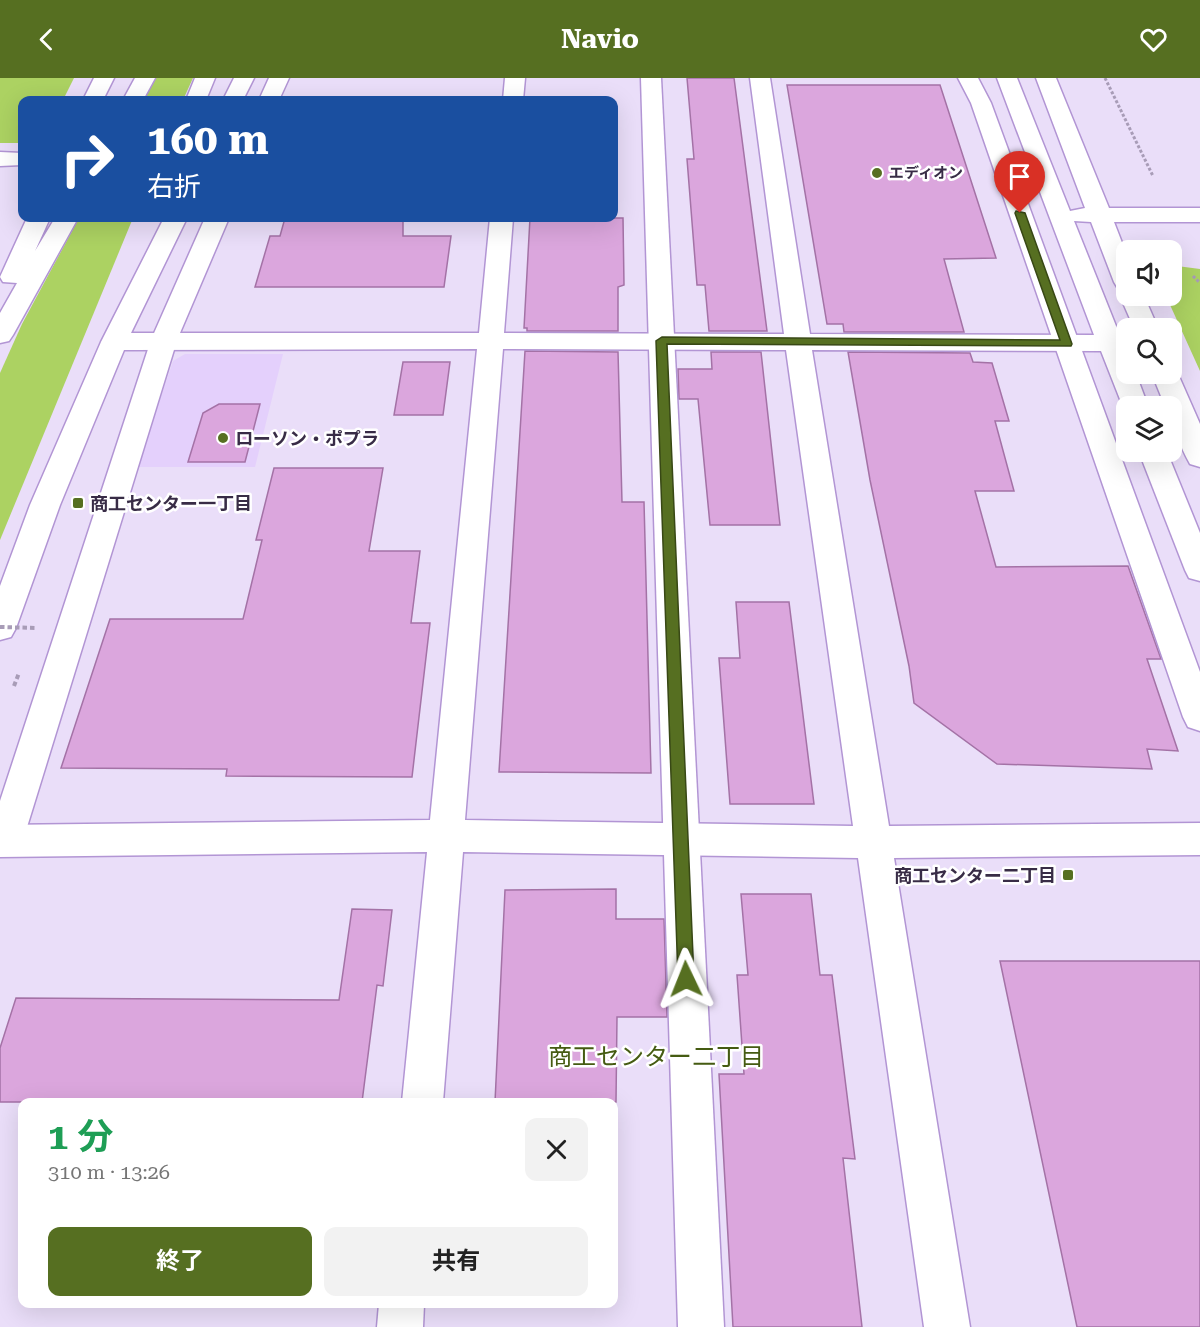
<!DOCTYPE html>
<html lang="ja">
<meta charset="utf-8">
<style>
body{margin:0;font-family:"Roboto Serif","Noto Sans JP",serif;background:#f2f2f2;color:#222;height:100vh;display:flex;flex-direction:column;font-size:22px;white-space:nowrap}
*{box-sizing:border-box;margin:0}
p{font-size:20px;color:#767676}
.icon{flex:none;width:33px;height:33px;fill:none;stroke:currentColor;stroke-width:2;stroke-linecap:round;stroke-linejoin:round}
.map{position:relative;flex:1;overflow:hidden}
.side{position:absolute;left:18px;top:1020px;width:600px;height:210px;display:flex;flex-direction:column;background:#fff;border-radius:12px;box-shadow:0 6px 24px #0002}
.side>*{flex:none}
.hud{position:absolute;left:18px;top:18px;width:600px;height:126px;border-radius:12px;box-shadow:0 6px 24px #0002;background:#1a4fa0;color:#fff;overflow:hidden}
.fabs{position:absolute;left:1116px;top:162px;display:grid;gap:12px}
.fabs a{display:grid;place-items:center;width:66px;height:66px;border-radius:12px;background:#fff;box-shadow:0 6px 24px #0002;font-size:30px}
.pin{position:absolute;display:grid;place-items:center;width:51px;height:51px;color:#fff;margin:-62px -26px;border-radius:50% 50% 50% 0;rotate:-45deg;box-shadow:0 0 6px #0007}
.pin .icon{rotate:45deg}
.me{position:absolute;width:66px;margin:-33px;rotate:358deg;stroke-linejoin:round;filter:drop-shadow(0 0 4px #0008)}
.turn{display:flex;align-items:center;gap:21px;height:126px;padding:0 30px;font-size:27px}
.turn .icon{width:78px;height:78px;stroke-width:2.5}
.turn b{display:block;font-size:42px;line-height:51px}
.round{display:grid;place-items:center;flex:none;width:63px;height:63px;border-radius:12px;background:#f2f2f2}
.headline{display:flex;align-items:center;justify-content:space-between;height:102px;padding:0 30px}
h1{font-size:36px;font-weight:700;line-height:45px;color:#1e9e55}
.button{display:flex;gap:12px;margin-top:auto;padding:12px 30px}
.button a{flex:1;height:69px;border-radius:12px;background:#566f21;color:#fff;font-size:24px;font-weight:700;line-height:69px;text-align:center}
.button a+a{background:#f2f2f2;color:#222}
header{display:flex;justify-content:space-between;align-items:center;height:78px;padding:0 30px;background:#566f21;color:#fff;font-size:27px;font-weight:700}
.map>svg:first-child{display:block}
</style>
<header><svg class="icon" aria-label="back" viewBox="0 0 24 24"><path d="M15 5l-7 7 7 7"/></svg>Navio<svg class="icon" aria-label="heart" viewBox="0 0 24 24"><path d="M12 20l-8-8c-3-5 5-10 8-4 3-6 11-1 8 4z"/></svg></header>
<div class="map">
<svg width="1200" height="1249" viewBox="0 0 1200 1249">
<rect width="100%" height="100%" fill="#eadef9"/>
<path fill="#e4d0fc" d="M185,276H283L255,389H137L173,283Z"/>
<g fill="#acd262">
<path d="M0,0H74L63,22H22V65H0Z"/>
<path d="M155,0H193L183,22H143Z"/>
<path d="M79,140H133L0,462V295L22,246Z"/>
<path d="M1177,188L1200,191V293L1166,218H1172V192Z"/>
</g>
<g fill="#dba6dd" stroke="#a472a6" stroke-width="1.5">
<path d="M687,0H734L767,253H709L705,207H697L687,81H694Z"/>
<path d="M787,7H940L996,180L944,181L964,254H844L843,246H827Z"/>
<path d="M285,140H403V158H451L444,209H255L270,158H280Z"/>
<path d="M530,140H623L624,207L618,209V253H527V250H524Z"/>
<path d="M525,273L618,274L622,424H644L651,695L499,694Z"/>
<path d="M711,274H761L780,447H710L698,321H679L678,291H712Z"/>
<path d="M848,274L970,275L973,284L992,285L1009,343H995L1014,413H975L996,489L1128,488L1161,581H1147L1178,673L1147,671L1152,691L997,686L914,625L909,588L870,402Z"/>
<path d="M403,284H450L443,337H394Z"/>
<path d="M219,326H260L245,384H188L203,335Z"/>
<path d="M274,390H383L369,473H420L411,545H430L412,699L226,698L227,691L61,690L110,541H243L262,462H256Z"/>
<path d="M736,524H789L814,726H730L719,580H740Z"/>
<path d="M616,811V841H664L667,939H617L616,1024H495L505,812Z"/>
<path d="M741,816H811L820,897H832L855,1081L843,1080L862,1249H733L719,996H744L737,897H748Z"/>
<path d="M352,831L392,832L383,908L377,907L362,1024H0V970L16,920L339,922Z"/>
<path d="M1000,883H1200V1249H1077Z"/>
</g>
<g fill="none" stroke-linecap="round" stroke-linejoin="round">
<defs>
<g id="street">
<path d="M269,0H289L279,22H259Z"/>
<path d="M641,0H661L724,1249H678Z"/>
<path d="M958,0H978L991,25L1200,594V653L1188,649L1183,639L971,25Z"/>
<path d="M205,140H229L177,262L23,762L18,773L5,778L0,776V723L151,262Z"/>
</g>
<g id="secondary">
<path d="M94,0H114L103,22H83Z"/>
<path d="M135,0H155L143,22H123Z"/>
<path d="M195,0H215L206,22H186Z"/>
<path d="M234,0H254L243,22H223Z"/>
<path d="M505,0H525L523,22H503Z"/>
<path d="M750,0H770L810,256L1094,257L997,0H1017L1070,133L1085,130L1036,0H1056L1109,130H1200V144H1114L1126,175V211L1117,209L1114,204L1091,144L1074,143L1126,273V296H1136L1148,328H1126L1125,334L1101,273L812,272L889,748L1200,745V777L894,780L970,1249H924L858,780L463,774L443,1024H402L427,774L0,779V747L430,742L477,271L124,272L60,427L16,550L11,559L0,562V508L30,427L101,264L164,140H187L131,255H479L490,140H513L504,255L784,256ZM503,271L786,272L853,748L465,742Z"/>
<path d="M0,74L22,75V87L0,88Z"/>
<path d="M27,140H50L35,173L55,140H78L13,257L9,263L0,265V235L17,205L3,204L0,199Z"/>
<path d="M1126,212V218H1144L1158,250H1134L1120,218Z"/>
<path d="M1172,289L1178,296L1200,346V389L1190,386C1180,368 1172,349 1172,328H1165L1152,296H1172Z"/>
<path d="M1139,374H1167L1200,455V503L1189,500L1185,492Z"/>
<path d="M379,1226H424L423,1249H377Z"/>
</g>
</defs>
<use href="#street" stroke="#b295d4" stroke-width="3"/>
<use href="#secondary" stroke="#b295d4" stroke-width="3"/>
<g stroke="#a89cb7" stroke-width="3" stroke-dasharray="3 2" stroke-linecap="butt">
<path d="M1105,0L1153,98"/>
<path d="M1193,198L1200,205"/>
</g>
<path stroke="#a89cb7" stroke-width="4" stroke-dasharray="4.5 3" stroke-linecap="butt" d="M14,608L19,595"/>
<use href="#street" fill="#fff" fill-rule="evenodd"/>
<use href="#secondary" fill="#fff" fill-rule="evenodd"/>
<path stroke="#a89cb7" stroke-width="4" stroke-dasharray="4.5 3" stroke-linecap="butt" d="M0,549L37,550"/>
</g>
<path fill="#566f21" stroke="#384815" stroke-width="1.5" d="M1016,133L1025,135L1072,266L1071,268L667,266L694,901L692,906L686,909L681,906L678,901L656,263L662,259L1060,262L1015,135Z"/>
<g fill="#566f21" stroke="#fff" stroke-width="2">
<circle cx="877" cy="95" r="6"/>
<circle cx="223" cy="360" r="6"/>
<rect x="72" y="419" width="12" height="12" rx="3"/>
<rect x="1062" y="791" width="12" height="12" rx="3"/>
</g>
<g text-anchor="middle" dominant-baseline="central" stroke-width="5" stroke-linejoin="round" paint-order="stroke">
<g font-size="15" font-weight="bold" fill="#382c46" stroke="#fff" text-anchor="start">
<text x="889" y="95">エディオン</text>
</g>
<g font-size="18" font-weight="bold" fill="#382c46" stroke="#fff" text-anchor="start">
<text x="235" y="360">ローソン・ポプラ</text>
<text x="90" y="425">商工センター一丁目</text>
<text x="1056" y="797" text-anchor="end">商工センター二丁目</text>
</g>
<g font-size="24" fill="#455b12" stroke="#fff">
<text x="656" y="979">商工センター二丁目</text>
</g>
</g>
</svg>
<div class="fabs">
<a><svg class="icon" aria-label="sound" viewBox="0 0 24 24"><path d="M4 9h4l5-4v14l-5-4H4zM17 9q2 3 0 6"/></svg></a>
<a><svg class="icon" aria-label="search" viewBox="0 0 24 24"><circle cx="10" cy="10" r="6"/><path d="M15 15l6 6"/></svg></a>
<a><svg class="icon" aria-label="layers" viewBox="0 0 24 24"><path d="M12 4l9 5-9 5-9-5zM3 14l9 5 9-5"/></svg></a>
</div>
<div class="pin" style="left:1020px;top:135px;background:#d93025"><svg class="icon" aria-label="arrive" viewBox="0 0 24 24"><path d="M6 21V4h12l-3 4 3 4H6"/></svg></div>
<svg class="me" style="left:686px;top:901px" viewBox="-20 -20 40 40"><path d="M0-17L14 15 0 8-14 15z" fill="#566f21" stroke="#fff" stroke-width="4"/></svg>
<div class="hud">
<div class="turn"><svg class="icon" aria-label="right" viewBox="0 0 24 24"><path d="M7 20v-9h11M14 6l5 5-5 5"/></svg><div><b>160 m</b>右折</div></div>
</div>
<section class="side">
<div class="headline"><div><h1>1 分</h1><p>310 m · 13:26</p></div><a class="round"><svg class="icon" aria-label="close" viewBox="0 0 24 24"><path d="M6 6l12 12M18 6L6 18"/></svg></a></div>
<div class="button"><a>終了</a><a>共有</a></div>
</section>
</div>
